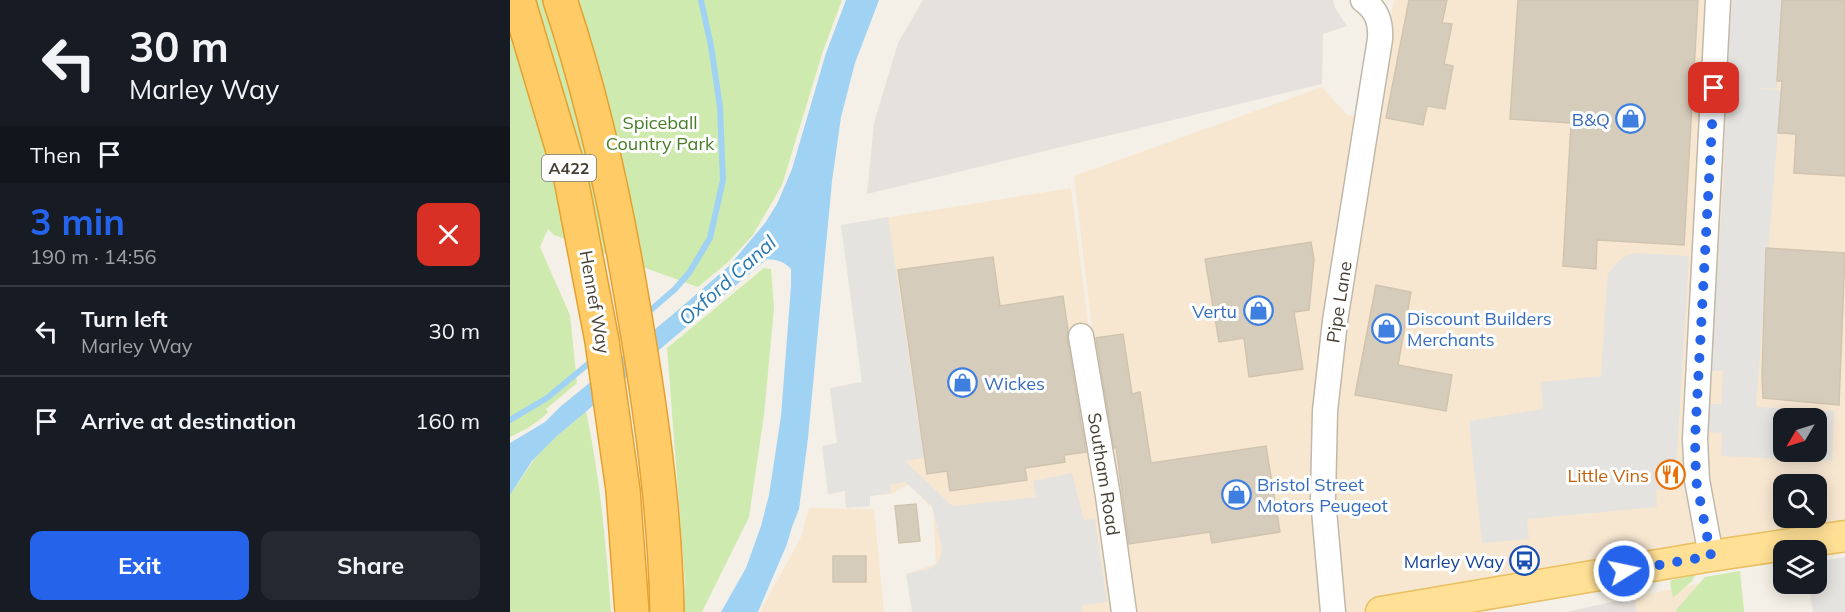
<!DOCTYPE html>
<meta charset="utf-8">
<style>
body{margin:0;font-family:Mulish,sans-serif;background:#242831;color:#f1f3f6;height:100vh;display:flex;flex-direction:column;font-size:22px;white-space:nowrap}
*{box-sizing:border-box;margin:0}
p{font-size:20px;color:#9ea1a6}
.icon{flex:none;width:33px;height:33px;fill:none;stroke:currentColor;stroke-width:2;stroke-linecap:round;stroke-linejoin:round}
.map{position:relative;flex:1;overflow:hidden}
.drawer{display:flex;flex-direction:column;background:#171b24;width:510px}
.drawer>*{flex:none}
.guide{background:#171b24;color:#f1f3f6;overflow:hidden}
.needle{width:39px;rotate:232deg}
.tools{position:absolute;left:1263px;top:408px;display:grid;gap:12px}
.tools a{display:grid;place-items:center;width:54px;height:54px;border-radius:12px;background:#171b24;box-shadow:0 3px 15px #0003;font-size:30px}
.pin{position:absolute;display:grid;place-items:center;width:51px;height:51px;color:#fff;margin:-26px;border-radius:12px;box-shadow:0 3px 9px #0006}
.me{position:absolute;width:66px;margin:-33px;rotate:80deg;stroke-linejoin:round;filter:drop-shadow(0 0 4px #0008)}
.turn{display:flex;align-items:center;gap:21px;height:126px;padding:0 30px;font-size:27px}
.turn .icon{width:78px;height:78px;stroke-width:2.5}
.turn b{display:block;font-size:42px;line-height:51px}
.then{display:flex;align-items:center;height:57px;padding:0 30px;background:#0003;gap:12px;font-size:22px}
.round{display:grid;place-items:center;flex:none;width:63px;height:63px;border-radius:12px;background:#242831}
.overview{display:flex;align-items:center;justify-content:space-between;height:102px;padding:0 30px}
h1{font-size:36px;font-weight:700;line-height:45px;color:#2563eb}
.primary-button{display:flex;gap:12px;margin-top:auto;padding:12px 30px}
.primary-button a{flex:1;height:69px;border-radius:12px;background:#2563eb;color:#fff;font-size:24px;font-weight:700;line-height:69px;text-align:center}
.primary-button a+a{background:#242831;color:#f1f3f6}
ul{padding:0;list-style:none}
li{display:flex;align-items:center;gap:18px;height:90px;padding:0 30px;border-top:2px solid #363941}
li div{flex:1}
li b{display:block;font-size:22px}
li em{font-style:normal}
main{display:flex;flex:1;min-height:0}
.map>svg:first-child{display:block}
</style>
<main>
<section class="drawer">
<div class="guide">
<div class="turn"><svg class="icon" aria-label="left" viewBox="0 0 24 24"><path d="M17 20v-9H6M10 6l-5 5 5 5"/></svg><div><b>30 m</b>Marley Way</div></div>
<div class="then">Then<svg class="icon" aria-label="arrive" viewBox="0 0 24 24"><path d="M6 21V4h12l-3 4 3 4H6"/></svg></div>
</div>
<div class="overview"><div><h1>3 min</h1><p>190 m · 14:56</p></div><a class="round" style="background:#d93025;color:#fff"><svg class="icon" aria-label="close" viewBox="0 0 24 24"><path d="M6 6l12 12M18 6L6 18"/></svg></a></div>
<ul>
<li><svg class="icon" aria-label="left" viewBox="0 0 24 24"><path d="M17 20v-9H6M10 6l-5 5 5 5"/></svg><div><b>Turn left</b><p>Marley Way</p></div><em>30 m</em></li>
<li><svg class="icon" aria-label="arrive" viewBox="0 0 24 24"><path d="M6 21V4h12l-3 4 3 4H6"/></svg><div><b>Arrive at destination</b></div><em>160 m</em></li>
</ul>
<div class="primary-button"><a>Exit</a><a>Share</a></div>
</section>
<div class="map">
<svg width="1335" height="612" viewBox="0 0 1335 612">
<rect width="100%" height="100%" fill="#f4f0e7"/>
<g fill="#f7e7d1" fill-rule="evenodd">
<path d="M884,0H1335V535L878,612H615L564,176L812,87L837,115L862,116ZM1274,418H1306V452H1274ZM1274,484H1306V518H1274Z"/>
<path d="M561,188L615,612H402L396,574L426,564L423,509L398,484L382,494L360,496V506L336,508L335,491L318,494L312,446L327,443L320,388L352,382L331,225Z"/>
<path d="M299,508L364,509L374,612H250L291,537Z"/>
<path d="M1226,576L1234,612H1127L1124,597Z"/>
</g>
<g fill="#e6e1dc">
<path d="M413,0H823L825,8L837,26L813,34L812,84L357,194L364,123L388,43Z"/>
<path d="M1124,597L1127,612H1056Z"/>
</g>
<g fill="#cfeaae">
<path d="M0,0H332L313,51L272,185L243,235L217,263L188,287L44,235L38,229L30,247L60,315L67,383L36,409L38,412C27,424 14,430 0,437Z"/>
<path d="M254,268L261,269L264,308L254,415L239,517L192,612H174L175,581L157,348Z"/>
<path d="M76,411C90,477 96,544 101,612H0V495L30,451Z"/>
<path d="M1230,571L1234,612H1167L1166,610L1195,577Z"/>
<path d="M1185,575L1182,581L1163,598L1160,583L1162,580Z"/>
</g>
<g fill="#e5e3df" fill-rule="evenodd">
<path d="M1222,0H1272L1267,89L1242,87L1271,91L1246,407L1324,411L1322,461L1211,456L1212,433L1198,432L1199,404H1211L1213,371H1201L1213,187L1217,85ZM1274,418H1306V452H1274Z"/>
<path d="M378,217L414,458L395,461L441,505L447,506L526,497L523,481L562,473L574,520L585,518L597,602L573,605L571,612H402L396,574L419,569L427,564L431,556L432,548L422,506L395,482L380,485L381,493L360,496V506L336,508L335,491L318,494L312,446L327,443L320,388L352,382L331,225Z"/>
<path d="M1126,253L1179,256L1165,489L1146,490L1147,507L1017,519L1019,539L972,543L959,421L1033,409L1031,382L1091,376L1097,281L1098,274L1108,261L1119,254Z"/>
<path d="M1335,557V612H1303L1298,584H1306L1307,562Z"/>
</g>
<path fill="#a0d2f4" d="M336,0H369L345,63L331,117L322,181L298,438L289,509L282,527L277,544L248,612H211L236,568L251,526L259,495L271,416L281,286V269C273,261 268,260 257,259L47,436L22,461L0,495V443L35,422L50,407L161,316L219,266L255,223L267,204L282,169L316,53Z"/>
<g fill="none" stroke-linecap="round" stroke-linejoin="round">
<g stroke="#a0d2f4" stroke-width="6">
<path d="M135,315L165,289L179,273L200,238L213,180L210,107L201,46L191,0"/>
<path d="M0,420L37,398L84,359"/>
</g>
</g>
<g fill="#d6ccbc" stroke="#d1c4af" stroke-width="1.5">
<path d="M899,0H937L932,23L942,24L934,64L943,66L935,109L917,106L913,125L876,118Z"/>
<path d="M1008,0H1188L1174,245L1087,240L1086,269L1053,266L1061,123L1000,119Z"/>
<path d="M1272,0H1335V176L1284,173L1286,134L1268,133L1272,81H1267Z"/>
<path d="M801,242L804,259L799,310L784,312L793,369L739,377L734,338L709,342L695,259Z"/>
<path d="M1256,248L1335,253L1329,405L1253,398L1252,375Z"/>
<path d="M483,257L490,306L553,296L558,330L557,338L576,452L554,455L555,462L515,468L517,480L440,491L437,471L417,474L388,270Z"/>
<path d="M866,285L901,292L888,365L942,375L936,411L845,395Z"/>
<path d="M613,334L622,394L630,392L641,463L756,446L770,532L702,543L700,532L619,544L606,447L604,448L586,338Z"/>
<path d="M406,504L410,541L389,543L385,506Z"/>
<rect x="323" y="556" width="33" height="26"/>
</g>
<g fill="none" stroke-linecap="round" stroke-linejoin="round">
<defs>
<g id="minor">
<path d="M571,336L598,496L614,612"/>
<path d="M1201,556L1187,480L1185,439L1208,0"/>
<path d="M823,612L813,499L815,411L825,321L870,39C871,22 867,10 853,0"/>
</g>
<path id="major" d="M871,612L1201,556L1335,536"/>
<g id="highway">
<path d="M8,0L60,174L92,341L113,490L122,612"/>
<path d="M50,0C83,98 105,199 122,300C140,404 155,507 157,612"/>
</g>
</defs>
<use href="#minor" stroke="#c0b8a9" stroke-width="27"/>
<use href="#major" stroke="#e9bf60" stroke-width="33"/>
<use href="#highway" stroke="#e4a130" stroke-width="36"/>
<use href="#minor" stroke="#fff" stroke-width="24"/>
<use href="#major" stroke="#ffe095" stroke-width="30"/>
<use href="#highway" stroke="#ffcb67" stroke-width="33"/>
</g>
<g fill="none" stroke-linecap="round" stroke-linejoin="round">
<path stroke="#2563eb" stroke-width="10" stroke-dasharray="0 18" d="M1114,571L1201,556L1186,480L1185,439L1204,88"/>
</g>
<defs>
<symbol id="shop-ring" viewBox="-11 -11 22 22"><circle r="9.5" fill="#fff" stroke="#3f7fe0" stroke-width="1.5"/><path d="M-5-2.5h2.3a2.7 3.5 0 0 1 5.4 0H5L5.5 6h-11ZM-1.5-2.5h3a1.5 2.3 0 0 0-3 0Z" fill="#3f7fe0"/></symbol>
<symbol id="restaurant-ring" viewBox="-11 -11 22 22"><circle r="9.5" fill="#fff" stroke="#e8710a" stroke-width="1.5"/><path d="M-5-6h1v4h1v-4h1v4h1v-4h1v5L-1.5 .5V6h-2V.5L-5-1ZM5-6V6H3V1.5H1.5Q1.5-4 5-6Z" fill="#e8710a"/></symbol>
<symbol id="bus-ring" viewBox="-11 -11 22 22"><circle r="9.5" fill="#fff" stroke="#1a4fb4" stroke-width="1.5"/><path d="M-5-6H5V4H4V6H2V4H-2V6H-4V4H-5ZM-3.5-4V0h7V-4ZM-3.5 1.2v1.5H-2V1.2ZM2 1.2v1.5H3.5V1.2Z" fill="#1a4fb4"/></symbol>
</defs>
<g fill-rule="evenodd">
<use href="#shop-ring" x="1104" y="102" width="33" height="33"/>
<use href="#shop-ring" x="732" y="294" width="33" height="33"/>
<use href="#shop-ring" x="860" y="312" width="33" height="33"/>
<use href="#shop-ring" x="436" y="366" width="33" height="33"/>
<use href="#restaurant-ring" x="1144" y="458" width="33" height="33"/>
<use href="#shop-ring" x="710" y="478" width="33" height="33"/>
<use href="#bus-ring" x="998" y="544" width="33" height="33"/>
</g>
<g text-anchor="middle" dominant-baseline="central" stroke-width="6" stroke-linejoin="round" paint-order="stroke">
<rect fill="#fff" stroke="#7f7972" stroke-width="1.5" x="32" y="155" width="54" height="26" rx="4.5"/>
<g font-size="16" font-weight="bold" fill="#484035">
<text x="59" y="168">A422</text>
</g>
<g font-size="18" fill="#366cbe" stroke="#fff" text-anchor="start">
<text x="1100" y="119" text-anchor="end">B&amp;Q</text>
<text x="727" y="311" text-anchor="end">Vertu</text>
<text x="897" y="318">Discount Builders<tspan x="897" dy="21">Merchants</tspan></text>
<text x="474" y="383">Wickes</text>
<text x="747" y="484">Bristol Street<tspan x="747" dy="21">Motors Peugeot</tspan></text>
</g>
<g font-size="18" fill="#477c26" stroke="#fff">
<text x="150" y="122">Spiceball<tspan x="150" dy="21">Country Park</tspan></text>
</g>
<g font-size="18" fill="#484035" stroke="#fff">
<text transform="translate(85 302) rotate(80)">Hennef Way</text>
<text transform="translate(829 302) rotate(-81)">Pipe Lane</text>
<text transform="translate(594 474) rotate(81)">Southam Road</text>
</g>
<g font-size="18" fill="#c56008" stroke="#fff" text-anchor="end">
<text x="1139" y="475">Little Vins</text>
</g>
<g font-size="18" fill="#164399" stroke="#fff" text-anchor="end">
<text x="994" y="561">Marley Way</text>
</g>
<g font-size="20" font-style="italic" fill="#2878b1" stroke="#fff">
<text transform="translate(217 280) rotate(-42)">Oxford Canal</text>
</g>
</g>
</svg>
<div class="tools">
<a><svg class="needle" viewBox="-14 -14 28 28"><path d="M0-13l5 13h-10z" fill="#e53935"/><path d="M0 13l5-13h-10z" fill="#9ea1a6"/></svg></a>
<a><svg class="icon" aria-label="search" viewBox="0 0 24 24"><circle cx="10" cy="10" r="6"/><path d="M15 15l6 6"/></svg></a>
<a><svg class="icon" aria-label="layers" viewBox="0 0 24 24"><path d="M12 4l9 5-9 5-9-5zM3 14l9 5 9-5"/></svg></a>
</div>
<div class="pin" style="left:1204px;top:88px;background:#d93025"><svg class="icon" aria-label="arrive" viewBox="0 0 24 24"><path d="M6 21V4h12l-3 4 3 4H6"/></svg></div>
<svg class="me" style="left:1114px;top:571px" viewBox="-20 -20 40 40"><circle r="17" fill="#2563eb" stroke="#fff" stroke-width="3"/><path d="M0-11L8 9 0 5-8 9z" fill="#fff"/></svg>
</div>
</main>
